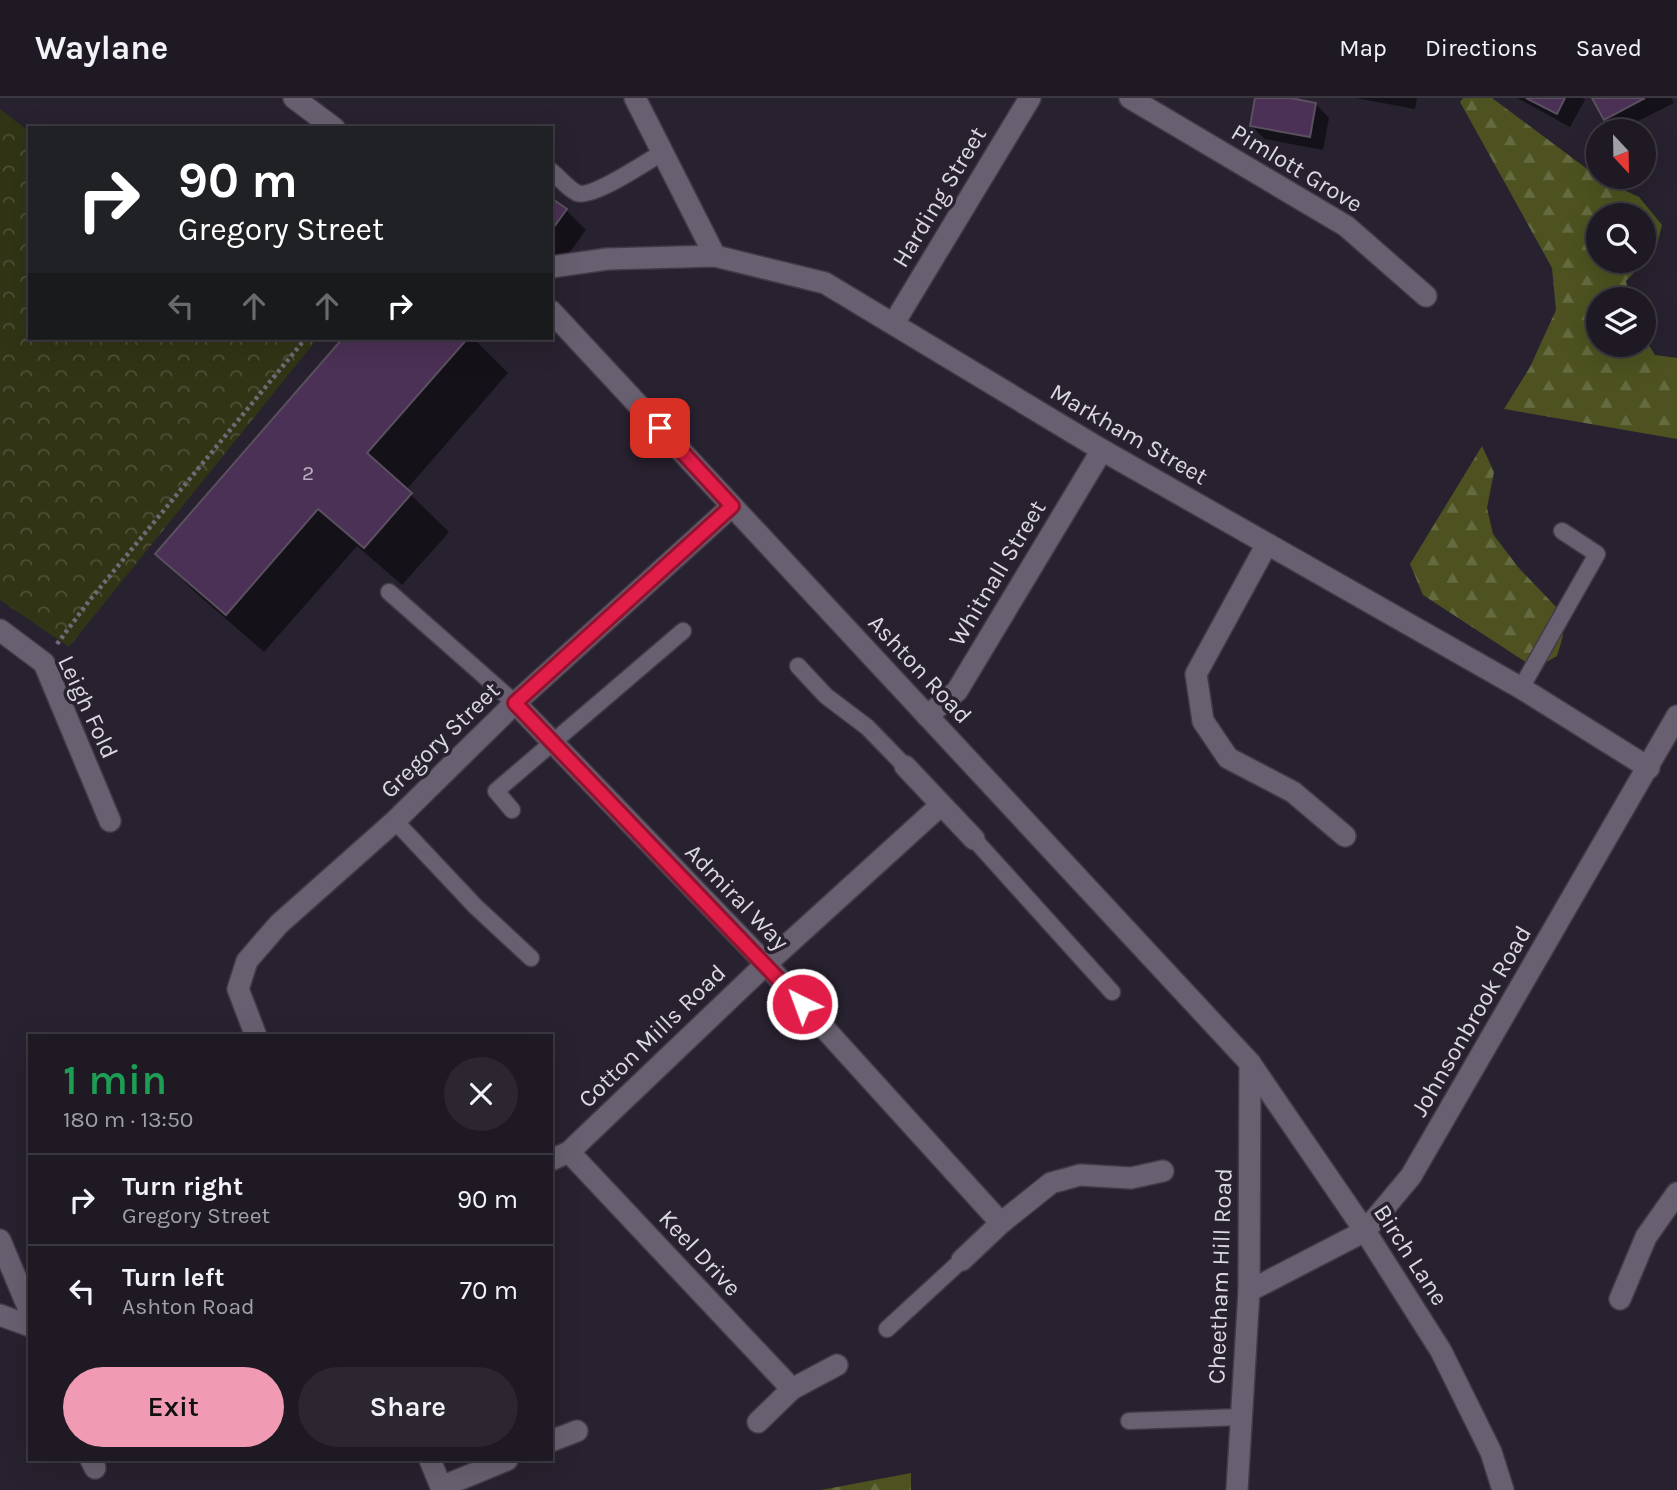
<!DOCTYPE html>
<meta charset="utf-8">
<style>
body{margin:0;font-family:Karla,sans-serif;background:#2b2630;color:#f1f3f6;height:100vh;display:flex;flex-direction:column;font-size:26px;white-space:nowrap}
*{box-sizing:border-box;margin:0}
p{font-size:23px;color:#a1a0a6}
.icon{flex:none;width:38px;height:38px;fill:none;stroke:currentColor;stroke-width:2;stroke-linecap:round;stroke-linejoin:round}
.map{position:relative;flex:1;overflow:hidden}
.panel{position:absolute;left:28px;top:936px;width:525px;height:427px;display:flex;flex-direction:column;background:#1e1923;border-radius:0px;box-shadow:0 7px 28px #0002,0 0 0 2px #3c3841}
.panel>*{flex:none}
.banner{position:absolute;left:28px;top:28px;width:525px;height:214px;border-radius:0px;box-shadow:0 7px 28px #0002,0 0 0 2px #3c3841;background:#202124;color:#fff;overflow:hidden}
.needle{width:46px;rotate:158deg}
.buttons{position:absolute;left:1586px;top:21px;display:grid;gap:14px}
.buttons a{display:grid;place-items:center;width:70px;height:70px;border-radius:50%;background:#1e1923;box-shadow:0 7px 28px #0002,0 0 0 2px #3c3841;font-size:35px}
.pin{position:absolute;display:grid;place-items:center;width:60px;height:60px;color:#fff;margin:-30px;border-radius:14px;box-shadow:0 4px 10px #0006}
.me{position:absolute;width:77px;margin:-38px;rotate:318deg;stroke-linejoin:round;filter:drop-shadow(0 0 5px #0008)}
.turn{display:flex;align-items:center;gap:24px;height:147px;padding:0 35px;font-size:32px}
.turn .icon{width:91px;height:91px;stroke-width:2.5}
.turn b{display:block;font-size:49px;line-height:60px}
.lanes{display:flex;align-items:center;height:66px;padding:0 35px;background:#0003;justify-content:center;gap:35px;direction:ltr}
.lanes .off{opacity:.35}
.round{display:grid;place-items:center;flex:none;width:74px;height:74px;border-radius:37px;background:#2b2630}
.summary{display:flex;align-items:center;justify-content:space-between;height:119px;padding:0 35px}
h1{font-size:42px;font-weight:600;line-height:52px;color:#1e9e55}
.action{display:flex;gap:14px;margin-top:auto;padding:14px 35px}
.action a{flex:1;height:80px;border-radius:42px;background:#f19ab4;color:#111;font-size:28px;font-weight:600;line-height:80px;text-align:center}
.action a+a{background:#2b2630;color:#f1f3f6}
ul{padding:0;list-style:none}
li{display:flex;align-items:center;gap:21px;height:91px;padding:0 35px;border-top:2px solid #3c3841}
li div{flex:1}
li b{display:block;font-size:26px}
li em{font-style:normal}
header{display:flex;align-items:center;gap:42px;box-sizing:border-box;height:98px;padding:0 35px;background:#1e1923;border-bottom:2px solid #3c3841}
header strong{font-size:33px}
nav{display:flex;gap:38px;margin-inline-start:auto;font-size:24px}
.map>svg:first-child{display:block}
</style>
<header>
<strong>Waylane</strong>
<nav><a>Map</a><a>Directions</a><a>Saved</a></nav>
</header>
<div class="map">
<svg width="1677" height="1392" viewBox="0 0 1677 1392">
<defs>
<pattern id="forest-firs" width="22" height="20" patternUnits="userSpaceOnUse" patternTransform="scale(1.75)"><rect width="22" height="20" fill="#4d5220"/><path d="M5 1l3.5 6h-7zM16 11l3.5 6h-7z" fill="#666a40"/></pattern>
<pattern id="park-crowns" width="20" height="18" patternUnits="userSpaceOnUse" patternTransform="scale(1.75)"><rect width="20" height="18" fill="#313415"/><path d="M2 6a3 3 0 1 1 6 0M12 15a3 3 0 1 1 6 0" fill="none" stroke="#4e5137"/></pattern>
</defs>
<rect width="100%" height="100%" fill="#28212f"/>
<g fill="url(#forest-firs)" fill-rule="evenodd">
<path d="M1463,0H1492L1602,82L1639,99L1662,127L1656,151L1626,183L1630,201H1598V247H1643V238L1655,257L1677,260V341L1504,311L1530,269L1556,212L1552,170L1460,4ZM1598,117H1643V163H1598Z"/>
<path d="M1482,348L1494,374L1487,410L1493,436L1518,469L1558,511L1563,538L1557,558L1535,570L1423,497L1410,466Z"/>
<path d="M911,1375V1392H821Z"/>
</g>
<path fill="url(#park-crowns)" d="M0,11L30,34V240H318L69,549L0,502Z"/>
<g fill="#0007">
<path d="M1257,0H1281L1316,6L1329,20L1323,52L1265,41L1251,28Z"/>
<path d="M1356,0H1417L1415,11Z"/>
<path d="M1517,0H1583L1585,2L1570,29Z"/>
<path d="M1594,0H1671L1674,5L1618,33L1606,21Z"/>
<path d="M551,102L566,112L586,132L564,162L551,158Z"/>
<path d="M346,240H473L508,275L406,392L449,434L402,487L357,448L264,554L195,494L157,456Z"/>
</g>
<g fill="#4b3156" stroke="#5a505f" stroke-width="2">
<path d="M1255,0H1291L1316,5L1310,39L1250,28Z"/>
<path d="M1526,0H1565L1557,16Z"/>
<path d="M1592,0H1645L1604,22Z"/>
<path d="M551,100L567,111L551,133Z"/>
<path d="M343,240H468L367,355L412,395L364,450L318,411L226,517L155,456Z"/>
</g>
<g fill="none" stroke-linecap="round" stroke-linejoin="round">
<defs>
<g id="lane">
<path d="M551,73C559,79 568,91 577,95C592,101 648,63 663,54"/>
<path d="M389,494L515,605"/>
<path d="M798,568L826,598L867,629L905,668"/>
<path d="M1521,590L1597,456L1562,433"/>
<path d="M512,712L496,693L683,533"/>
<path d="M395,723L476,809L531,860"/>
<path d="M974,741L1112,894"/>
<path d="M887,1231L962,1162"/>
<path d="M1129,1323L1241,1319"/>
</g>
<g id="street">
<path d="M635,0L715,158"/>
<path d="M1130,0L1346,128L1426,198"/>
<path d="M551,169L607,161L715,158L825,185L1102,352L1521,590L1649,670"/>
<path d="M894,225L1030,0"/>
<path d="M1267,446L1196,576L1203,623L1228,660L1293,694L1345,738"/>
<path d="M0,532L44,565L110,723"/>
<path d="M515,605L766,866L1001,1125"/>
<path d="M927,618L957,593L1102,352"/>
<path d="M905,668L974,741"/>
<path d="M256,938L238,891L247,863L279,826L395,723L515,605L732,408"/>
<path d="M569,1054L792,1291"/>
<path d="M551,1062L569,1054L766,866L941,707"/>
<path d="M1365,1133L1411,1078L1677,618"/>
<path d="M0,1142L30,1214"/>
<path d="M962,1162L1001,1125L1051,1085L1080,1077L1131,1080L1163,1073"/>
<path d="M1620,1201L1646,1139L1677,1095"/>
<path d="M0,1217L30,1228"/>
<path d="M758,1324L792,1291L837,1267"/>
<path d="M551,1343L577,1333"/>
<path d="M91,1362L95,1370"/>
<path d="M430,1362L441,1389L507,1362"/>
</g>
<g id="secondary">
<path d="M294,0L334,30"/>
<path d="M551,213L1250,965L1365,1133L1441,1253L1491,1354L1503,1392"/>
<path d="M1249,1193L1365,1133"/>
<path d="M1237,1392L1249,1193L1250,965"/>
</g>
</defs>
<use href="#lane" stroke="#423b47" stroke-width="19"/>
<use href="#street" stroke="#423b47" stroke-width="24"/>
<use href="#secondary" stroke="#423b47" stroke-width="24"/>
<path stroke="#706a76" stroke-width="4.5" stroke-dasharray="3.5 3.5" stroke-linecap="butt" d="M57,546L89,503L306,240"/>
<use href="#lane" stroke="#686070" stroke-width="16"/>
<use href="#street" stroke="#686070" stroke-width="21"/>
<use href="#secondary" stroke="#686070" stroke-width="21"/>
</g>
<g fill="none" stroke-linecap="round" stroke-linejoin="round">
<defs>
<path id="route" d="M660,330L732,408L515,605L802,906"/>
</defs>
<use href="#route" stroke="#92132f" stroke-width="18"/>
<use href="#route" stroke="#e11d48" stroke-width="12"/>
</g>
<g text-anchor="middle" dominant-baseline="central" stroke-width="7" stroke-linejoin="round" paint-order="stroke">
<g font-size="21" fill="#b8aebe">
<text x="308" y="375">2</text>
</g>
<g font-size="24" fill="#dcd8e1" stroke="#28212f">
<text transform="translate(1297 70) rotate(31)">Pimlott Grove</text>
<text transform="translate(939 99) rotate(-59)">Harding Street</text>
<text transform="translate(1129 336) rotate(30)">Markham Street</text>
<text transform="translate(997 475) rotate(-59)">Whitnall Street</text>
<text transform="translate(920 571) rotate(47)">Ashton Road</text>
<text transform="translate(88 609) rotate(65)">Leigh Fold</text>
<text transform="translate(440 642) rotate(-44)">Gregory Street</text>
<text transform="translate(737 799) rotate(46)">Admiral Way</text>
<text transform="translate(1471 923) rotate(-60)">Johnsonbrook Road</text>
<text transform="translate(652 938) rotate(-44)">Cotton Mills Road</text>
<text transform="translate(700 1155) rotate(47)">Keel Drive</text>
<text transform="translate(1411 1157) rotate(57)">Birch Lane</text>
<text transform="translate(1220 1178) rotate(-88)">Cheetham Hill Road</text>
</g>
</g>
</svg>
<div class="buttons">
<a><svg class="needle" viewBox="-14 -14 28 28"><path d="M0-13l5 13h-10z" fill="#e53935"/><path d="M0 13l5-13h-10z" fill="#a1a0a6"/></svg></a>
<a><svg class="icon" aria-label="search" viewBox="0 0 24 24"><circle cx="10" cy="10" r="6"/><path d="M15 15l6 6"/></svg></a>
<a><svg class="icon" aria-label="layers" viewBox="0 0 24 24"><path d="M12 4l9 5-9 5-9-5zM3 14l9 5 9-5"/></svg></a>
</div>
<div class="pin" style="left:660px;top:330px;background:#d93025"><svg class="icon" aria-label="arrive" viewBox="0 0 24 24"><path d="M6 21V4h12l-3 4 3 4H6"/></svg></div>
<svg class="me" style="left:802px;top:906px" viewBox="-20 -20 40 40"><circle r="17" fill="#e11d48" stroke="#fff" stroke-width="3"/><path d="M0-11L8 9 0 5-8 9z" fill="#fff"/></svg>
<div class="banner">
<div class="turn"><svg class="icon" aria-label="right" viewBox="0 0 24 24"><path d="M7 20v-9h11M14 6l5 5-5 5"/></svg><div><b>90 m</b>Gregory Street</div></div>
<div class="lanes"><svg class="icon off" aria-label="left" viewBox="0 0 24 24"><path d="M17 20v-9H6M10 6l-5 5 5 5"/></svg><svg class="icon off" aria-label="ahead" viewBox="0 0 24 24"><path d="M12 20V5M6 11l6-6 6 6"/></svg><svg class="icon off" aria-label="ahead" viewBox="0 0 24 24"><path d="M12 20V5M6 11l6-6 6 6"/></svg><svg class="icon" aria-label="right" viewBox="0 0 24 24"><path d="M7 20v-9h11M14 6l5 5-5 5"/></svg></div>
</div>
<section class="panel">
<div class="summary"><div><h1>1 min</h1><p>180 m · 13:50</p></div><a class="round"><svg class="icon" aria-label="close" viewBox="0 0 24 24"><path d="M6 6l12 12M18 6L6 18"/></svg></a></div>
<ul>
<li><svg class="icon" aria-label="right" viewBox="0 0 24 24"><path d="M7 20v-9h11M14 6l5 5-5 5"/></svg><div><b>Turn right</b><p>Gregory Street</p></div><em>90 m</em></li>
<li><svg class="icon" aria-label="left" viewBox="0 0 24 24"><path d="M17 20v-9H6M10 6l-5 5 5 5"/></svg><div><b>Turn left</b><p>Ashton Road</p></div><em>70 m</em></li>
</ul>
<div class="action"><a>Exit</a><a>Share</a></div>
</section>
</div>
